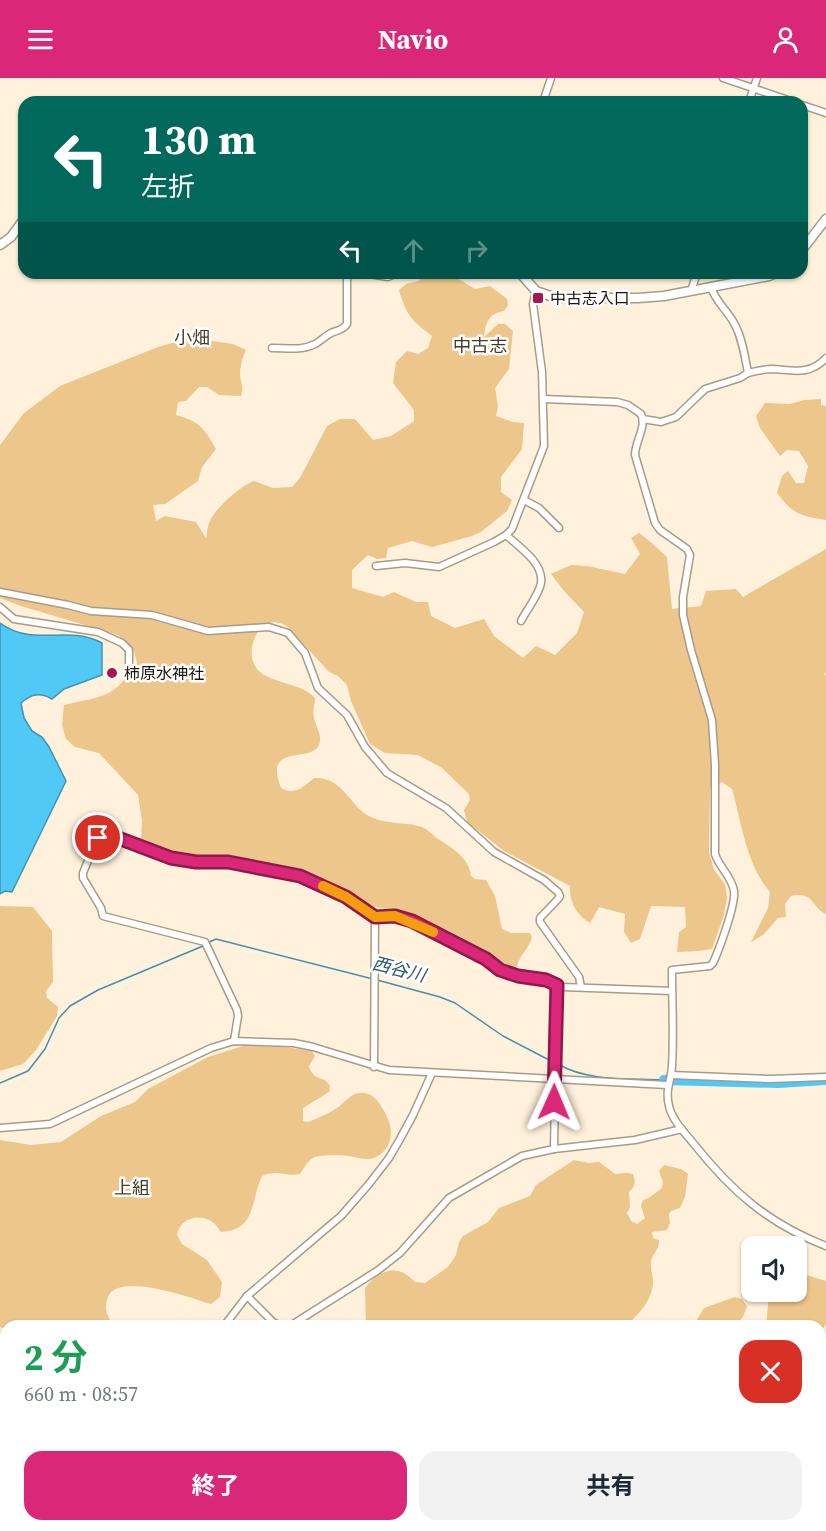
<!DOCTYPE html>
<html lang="ja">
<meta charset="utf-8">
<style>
body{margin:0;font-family:"Source Serif 4","Noto Sans JP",serif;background:#f2f2f3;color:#1f2937;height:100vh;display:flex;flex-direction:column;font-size:22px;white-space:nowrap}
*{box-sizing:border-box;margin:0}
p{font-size:20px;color:#747a83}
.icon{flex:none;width:33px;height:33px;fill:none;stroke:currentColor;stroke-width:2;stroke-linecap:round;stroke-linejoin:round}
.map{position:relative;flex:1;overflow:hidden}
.details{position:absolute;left:0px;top:1242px;width:826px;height:212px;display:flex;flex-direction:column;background:#fff;border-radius:18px 18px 0 0;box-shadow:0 2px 4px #0004}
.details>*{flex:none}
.top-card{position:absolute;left:18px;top:18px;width:790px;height:183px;border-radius:18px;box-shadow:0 2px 4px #0004;background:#00695c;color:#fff;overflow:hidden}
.fabs{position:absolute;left:741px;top:1158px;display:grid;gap:12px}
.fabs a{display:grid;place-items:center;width:66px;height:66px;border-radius:12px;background:#fff;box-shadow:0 2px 4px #0004;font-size:30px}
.pin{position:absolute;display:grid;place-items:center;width:51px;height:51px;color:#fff;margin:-26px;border:3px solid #fff;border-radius:50%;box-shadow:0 2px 6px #0007}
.me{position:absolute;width:66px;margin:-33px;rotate:1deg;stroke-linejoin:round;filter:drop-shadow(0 0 4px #0008)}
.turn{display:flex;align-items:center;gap:21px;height:126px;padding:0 24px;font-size:27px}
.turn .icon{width:78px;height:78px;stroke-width:2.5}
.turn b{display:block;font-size:42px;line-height:51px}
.lanes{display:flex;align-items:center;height:57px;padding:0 24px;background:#0003;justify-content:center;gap:30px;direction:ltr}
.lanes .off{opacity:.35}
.round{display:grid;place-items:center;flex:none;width:63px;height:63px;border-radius:18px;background:#f2f2f3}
.overview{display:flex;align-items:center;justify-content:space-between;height:102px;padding:0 24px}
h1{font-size:36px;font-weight:700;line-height:45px;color:#1e9e55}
.cta{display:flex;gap:12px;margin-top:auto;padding:12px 24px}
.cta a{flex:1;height:69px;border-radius:18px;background:#db2777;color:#fff;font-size:24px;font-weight:700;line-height:69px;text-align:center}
.cta a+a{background:#f2f2f3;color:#1f2937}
header{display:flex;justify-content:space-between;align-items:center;height:78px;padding:0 24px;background:#db2777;color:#fff;font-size:27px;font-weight:700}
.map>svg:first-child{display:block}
</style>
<header><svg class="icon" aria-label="menu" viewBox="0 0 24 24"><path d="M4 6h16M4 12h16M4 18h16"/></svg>Navio<svg class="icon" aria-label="person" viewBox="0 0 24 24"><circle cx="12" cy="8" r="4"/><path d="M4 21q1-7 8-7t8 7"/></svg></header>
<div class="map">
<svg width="826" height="1453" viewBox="0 0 826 1453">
<rect width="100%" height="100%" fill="#fff1db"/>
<g fill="#ecc68a">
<path d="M422,195L437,199L457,200L475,211L490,208L507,221L508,227L504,233C488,236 486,244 484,259L498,246H505L513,253L509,291L495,310L498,328L496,338L513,344L524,345L522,371L501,399V414L512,422L507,433L481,454L472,458L432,469L412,463L388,470L386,480L377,481L368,477L352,492V510L383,519L394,514L416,524H428L431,538L455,550L484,541L494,558L523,580L536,568L555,577L577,555L584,534L564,513L551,496L571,487L587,488L625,496L640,476L631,460L639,455L647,461L667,479L672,531L701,528L706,513L736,511L743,519L826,471V595L824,596L826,597V836C810,828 814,813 791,818L785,826L786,839L778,840L763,857L751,864L768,830L770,814C746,786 742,746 732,711L722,704L710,710L709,774L714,792L725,806L727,820L724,837L712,871L699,873L677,874L679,854L686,849L685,829L651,828L640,861L631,865L624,854L625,836L599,829L590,845C576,837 569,823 570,808L504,773L467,744L464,732L470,722L469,716L442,690L418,677L385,675L370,666L351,623L347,607L338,598L329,594L290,551C265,529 243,566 255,588C265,606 300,603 315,620C315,626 312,633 314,639C315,648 323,657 319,667C310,686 263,664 281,710C293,718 304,709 314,700C342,698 349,727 369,738C388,748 409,743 424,750C428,752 432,756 435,759C451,769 469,779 471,798L475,801L486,802L495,818L502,851L511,855H530L532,859C528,873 520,875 517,889L512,892L506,891L480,874L420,842L396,832L374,829L295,791L226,779L186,778L148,769L141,762L142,743L138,717L99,675L75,669L66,661L62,647L64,627C103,618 113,621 137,585L134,573L118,557L21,528L0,520V367L24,335L60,308L158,269L190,260L233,266L246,272C242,280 240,288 240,297C241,306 244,309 241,318L219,317L207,309H199L186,323L178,324L176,337C199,343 205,351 216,371L202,389L198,403L165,426L153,427L156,443L165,438L196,444L206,460C207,456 207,450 209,445C214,431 240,408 254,403L273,410L292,409L300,400L327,348L340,341H355L373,362L391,358L414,343V332L393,305L396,284L407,273L418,276L428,270L432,258C412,243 406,237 399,212L406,206L419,203Z"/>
<path d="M821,321V327L826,328V442C799,437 794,437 777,415L782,398L788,393L796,405H804L808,388L799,373L787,372L780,378L760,350L756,338L765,325L790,326L804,322Z"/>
<path d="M0,828L33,829L52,853L53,904L46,913L47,920L58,929L57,938L36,972L23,986L0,993Z"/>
<path d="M243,968L285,969L312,973L315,978L309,988C311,997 317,1000 325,1002L330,1008L329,1014L303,1030V1043L308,1044C318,1040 328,1036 337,1030C343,1026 349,1018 355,1016C373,1010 382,1028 388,1041C395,1058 389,1077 370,1081C363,1082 354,1078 347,1078C342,1077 324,1077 319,1078C309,1079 305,1089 300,1096C284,1099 278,1091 262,1098C250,1123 257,1152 221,1154C218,1150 215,1145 211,1143C197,1135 180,1141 177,1157L182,1166L207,1182L222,1204L220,1219L211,1226C191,1220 113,1191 107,1222C104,1233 108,1239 114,1248H6V1251L0,1249V1062L31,1067L61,1064L101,1038L135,1024L148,1011L208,979Z"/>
<path d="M574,1082L589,1085L599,1084L615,1096L628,1095L633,1096C636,1104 635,1109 629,1114L630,1129L627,1135L631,1143L637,1146L645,1140L641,1128L643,1122L649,1120L662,1110L663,1104L659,1093L664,1087L681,1091L688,1096L685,1119L680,1130L671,1133L669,1136L670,1145L667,1152L652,1154L653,1160L659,1162C660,1171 652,1176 651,1184C650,1191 653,1197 653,1204C653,1221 638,1238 625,1248H514L504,1244L499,1248H366L365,1210C379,1191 398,1185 415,1204L425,1205L448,1189L456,1177L459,1164L463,1158L488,1144L499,1130L530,1118L536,1107Z"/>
<path d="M797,1178L802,1183L806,1197L826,1203V1246L821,1254L820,1248H766L769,1217L772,1214H796Z"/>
<path d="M735,1219L742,1221L747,1228L743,1239L737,1246L738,1248H693L704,1230Z"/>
<path d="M6,1375V1448H40L34,1453H0V1377Z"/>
<path d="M821,1379L826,1386V1453H612L607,1448H820Z"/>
<path d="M144,1448H527L528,1453H138Z"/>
</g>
<path fill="#50c9f7" stroke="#4093b1" stroke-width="1.5" d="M0,545C35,570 66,546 102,565V597L64,611L52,621C40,614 31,616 21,625L24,640L32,653L42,659L49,669L66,703L12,814L5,813L0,816Z"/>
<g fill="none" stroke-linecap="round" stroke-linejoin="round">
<g stroke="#4093b1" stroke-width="1.5">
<path d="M207,865L216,861L373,901"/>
<path d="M377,902L440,919L455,925L503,958L553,984"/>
<path d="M558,986C588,1004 630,1000 664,1002"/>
<path d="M0,1005L28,993L45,971L59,940L70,928L98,912L203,868"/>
</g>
<path stroke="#50c9f7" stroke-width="10" d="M664,1002L778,1005L826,1002"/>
<defs>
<g id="street">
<path d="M723,0L794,24"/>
<path d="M543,24L551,0"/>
<path d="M749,24L757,0"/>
<path d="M802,27L826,35"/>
<path d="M363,195L388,199L397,195"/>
<path d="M711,209C715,223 727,232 734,245C742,259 745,279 748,295C756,293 764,291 772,291C793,292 809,298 826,280"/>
<path d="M691,213L697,195"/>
<path d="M272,270C287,270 301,273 315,266C321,263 325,258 331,255C338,252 343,252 347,246V195"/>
<path d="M544,321L617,324L628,327L641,336C647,349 635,363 635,377L655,445L660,452L687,471L690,477L683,519V537L691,572L712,642L715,687V776C719,789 732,799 734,813C736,826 719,872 713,885L710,888L672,892C672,924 674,956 672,988C671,1004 665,1011 669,1028C672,1042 685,1055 694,1066C732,1114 769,1146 826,1168"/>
<path d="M643,341L661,344L676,339L705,311L740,300L748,295"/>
<path d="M524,422L539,430L559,450"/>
<path d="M506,457C519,469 544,485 541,505C539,517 527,531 521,543"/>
<path d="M376,488L405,485L439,489L494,464L506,457L512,451L544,368L542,294L533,226L536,213"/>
<path d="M0,514L68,527L91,533L152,537L208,553L269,549L288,555L305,575L318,610L347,637L365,669L387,695L446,730L494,774L544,802L558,814L560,818L558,821L540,840V844L579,899L581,909"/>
<path d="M0,529L14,541L98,554L122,565L129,572V585"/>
<path d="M234,963L238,938L237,932L205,864L103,838L101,830L83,800V795L97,760L102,757L113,758L151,774L171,780L196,784H228L300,798L346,819L375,839L395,838L412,844L486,881L500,892L517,898L546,902L563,909L672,913"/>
<path d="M374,989L375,839"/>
<path d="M671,997L770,1001L826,999"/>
<path d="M0,1050L50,1046L211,970L234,963L294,965L313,969L389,992L667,1007"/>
<path d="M554,1071L557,907"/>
<path d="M247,1218L273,1244L280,1248"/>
<path d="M224,1248L247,1218L341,1138L369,1106L389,1080L400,1061L413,1037L432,995"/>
<path d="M290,1248L377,1193L400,1175L449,1120L522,1078L554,1071L635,1062L682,1051"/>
<path d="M0,1293L2,1286L6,1282"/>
<path d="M0,1320L6,1326"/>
<path d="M820,1332L826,1329"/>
</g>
<g id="secondary">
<path d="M0,167L11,159L24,141"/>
<path d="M802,172L826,141"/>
<path d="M520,195L536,213L556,220H638L664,218L769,198L776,195"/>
</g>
</defs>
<use href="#street" stroke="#a89b87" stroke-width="9"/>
<use href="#secondary" stroke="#a89b87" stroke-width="11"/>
<use href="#street" stroke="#fff" stroke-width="6"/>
<use href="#secondary" stroke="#fff" stroke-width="8"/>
</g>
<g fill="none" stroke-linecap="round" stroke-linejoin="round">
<defs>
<path id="route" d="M98,760L102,757L113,758L171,780L196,784H228L300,798L346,819L375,839L395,838L412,843L486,881L500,892L518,898L546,902L557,907L554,1024"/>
</defs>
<use href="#route" stroke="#8e194d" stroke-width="15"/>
<use href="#route" stroke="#db2777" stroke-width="10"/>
<path stroke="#f59e0b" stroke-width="10" d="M323,808L346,819L375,839L395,838L433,854"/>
</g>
<g fill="#a8144c" stroke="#fff" stroke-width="2">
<rect x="532" y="214" width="12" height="12" rx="3"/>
<circle cx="112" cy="595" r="6"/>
</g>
<g text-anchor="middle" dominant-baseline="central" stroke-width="5" stroke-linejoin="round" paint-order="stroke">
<g font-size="16" fill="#1a150d" stroke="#fff" text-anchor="start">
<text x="550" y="220">中古志入口</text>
<text x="124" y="595">柿原水神社</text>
</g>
<g font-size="18" fill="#473c2a" stroke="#fff">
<text x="192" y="259">小畑</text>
<text x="480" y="267">中古志</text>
<text x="132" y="1109">上組</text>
</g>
<g font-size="18" font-style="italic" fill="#28596d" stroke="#fff">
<text transform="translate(399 891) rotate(14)">西谷川</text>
</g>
</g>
</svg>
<div class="fabs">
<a><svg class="icon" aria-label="sound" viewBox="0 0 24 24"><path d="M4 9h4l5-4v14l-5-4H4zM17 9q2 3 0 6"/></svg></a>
</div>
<div class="pin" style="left:98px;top:760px;background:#d93025"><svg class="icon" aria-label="arrive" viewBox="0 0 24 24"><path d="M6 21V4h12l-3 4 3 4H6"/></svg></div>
<svg class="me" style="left:554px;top:1024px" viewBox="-20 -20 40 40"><path d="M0-17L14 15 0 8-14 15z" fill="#db2777" stroke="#fff" stroke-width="4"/></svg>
<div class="top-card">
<div class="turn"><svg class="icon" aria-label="left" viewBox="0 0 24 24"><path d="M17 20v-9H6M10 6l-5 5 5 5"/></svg><div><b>130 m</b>左折</div></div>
<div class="lanes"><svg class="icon" aria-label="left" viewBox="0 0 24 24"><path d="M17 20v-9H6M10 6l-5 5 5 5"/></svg><svg class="icon off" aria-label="ahead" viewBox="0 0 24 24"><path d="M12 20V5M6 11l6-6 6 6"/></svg><svg class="icon off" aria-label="right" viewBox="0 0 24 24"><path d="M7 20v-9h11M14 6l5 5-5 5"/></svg></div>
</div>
<section class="details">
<div class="overview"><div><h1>2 分</h1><p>660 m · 08:57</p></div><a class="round" style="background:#d93025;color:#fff"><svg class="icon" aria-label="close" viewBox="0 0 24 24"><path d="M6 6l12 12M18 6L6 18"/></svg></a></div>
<div class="cta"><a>終了</a><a>共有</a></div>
</section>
</div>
